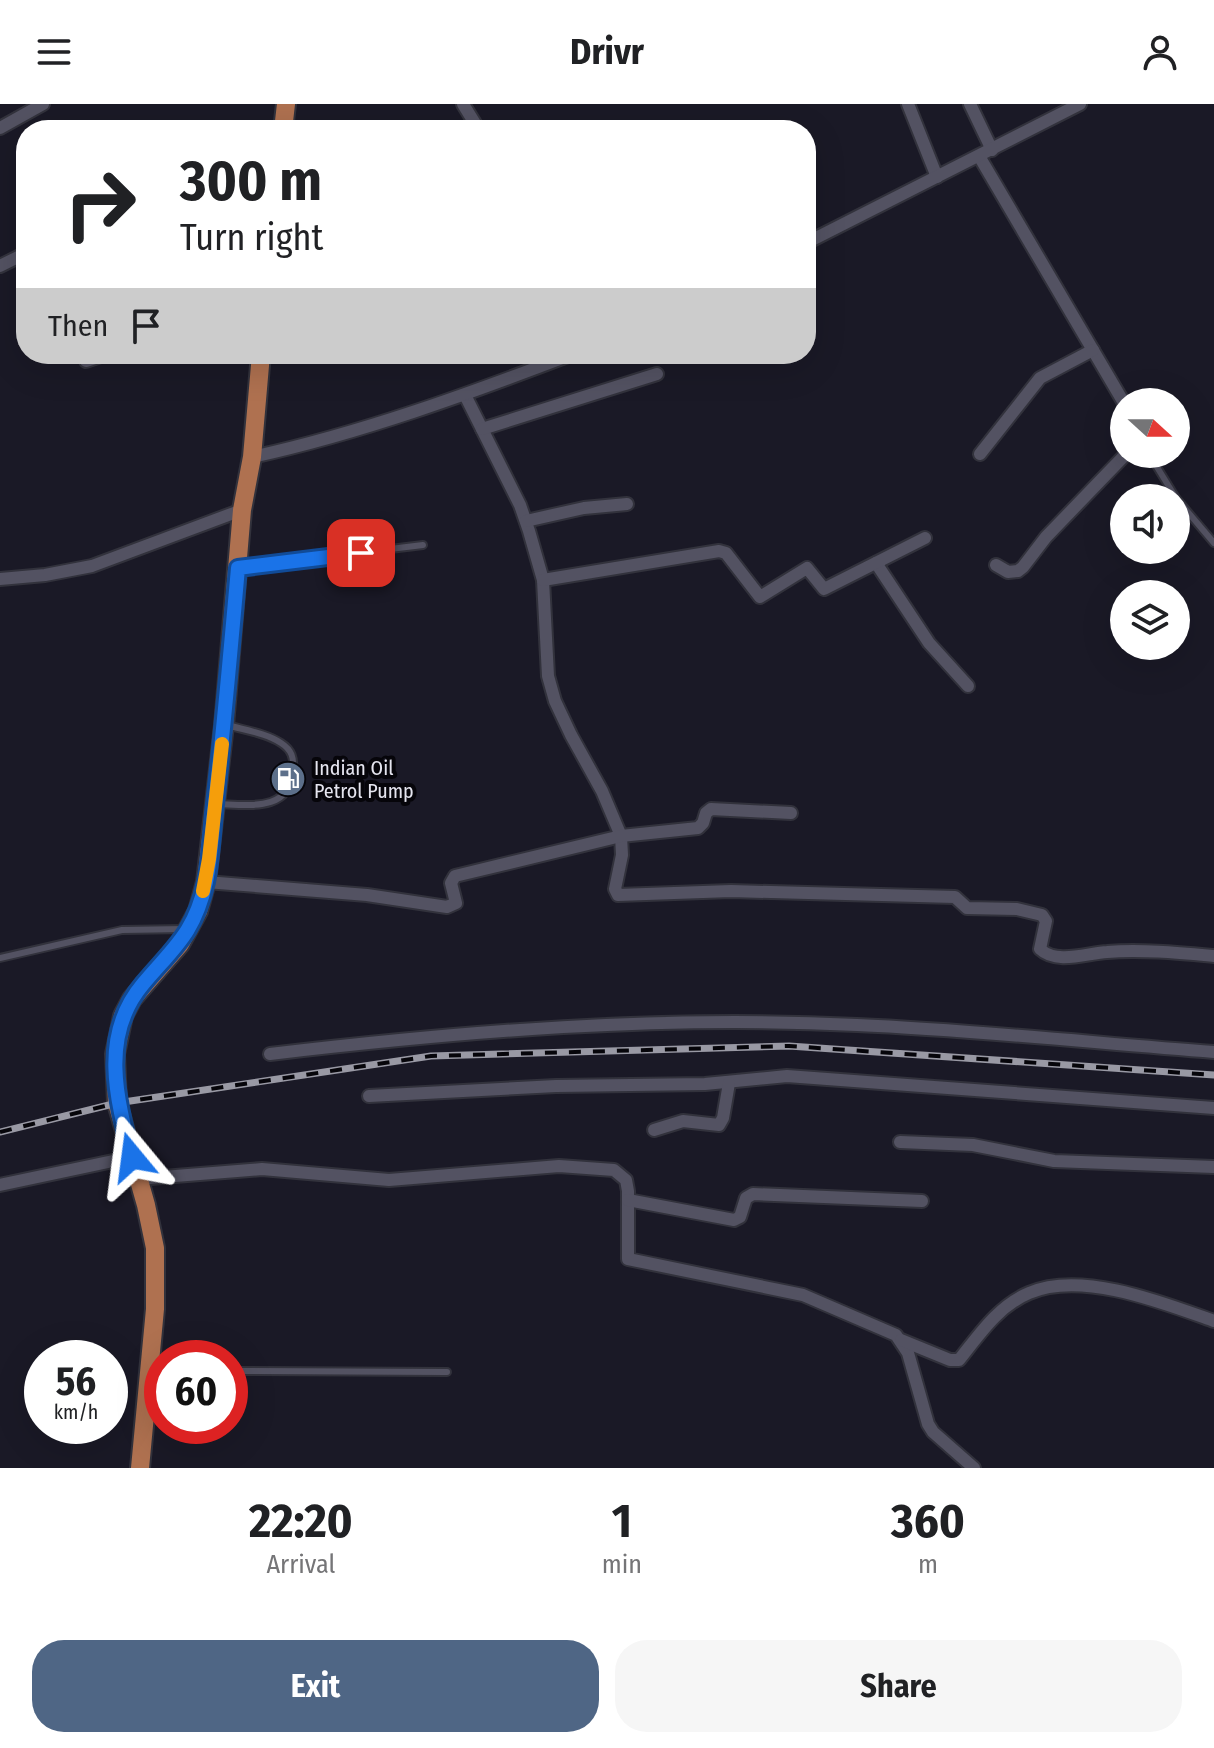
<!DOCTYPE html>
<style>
body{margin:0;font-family:"Fira Sans Condensed",sans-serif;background:#f6f6f6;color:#202124;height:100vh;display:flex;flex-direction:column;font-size:30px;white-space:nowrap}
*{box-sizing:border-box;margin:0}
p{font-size:26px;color:#757577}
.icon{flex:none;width:44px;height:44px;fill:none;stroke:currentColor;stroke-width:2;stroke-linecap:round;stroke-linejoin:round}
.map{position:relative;height:1364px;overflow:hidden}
.sheet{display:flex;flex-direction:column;background:#fff;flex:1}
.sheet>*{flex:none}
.hud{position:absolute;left:16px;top:16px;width:800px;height:244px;border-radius:32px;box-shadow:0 8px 32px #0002;background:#fff;color:#202124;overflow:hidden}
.needle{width:52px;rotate:111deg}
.controls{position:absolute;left:1110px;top:284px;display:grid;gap:16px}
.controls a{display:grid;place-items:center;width:80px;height:80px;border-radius:50%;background:#fff;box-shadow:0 8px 32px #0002;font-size:40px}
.speed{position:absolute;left:24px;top:1236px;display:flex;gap:16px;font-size:40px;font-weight:700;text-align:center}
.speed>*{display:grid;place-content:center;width:104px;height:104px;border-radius:50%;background:#fff;box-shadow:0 8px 32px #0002;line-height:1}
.speed small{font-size:20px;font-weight:400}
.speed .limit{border:12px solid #d22;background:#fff;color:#111}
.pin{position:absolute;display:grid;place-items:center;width:68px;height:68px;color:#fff;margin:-34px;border-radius:16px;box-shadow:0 4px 12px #0006}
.me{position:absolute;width:88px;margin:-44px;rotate:344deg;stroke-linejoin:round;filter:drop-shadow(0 0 6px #0008)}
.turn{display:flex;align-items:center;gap:28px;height:168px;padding:0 32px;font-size:36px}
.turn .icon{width:104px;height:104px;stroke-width:2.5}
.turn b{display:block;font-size:56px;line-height:68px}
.then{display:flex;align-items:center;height:76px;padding:0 32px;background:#0003;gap:16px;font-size:30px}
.eta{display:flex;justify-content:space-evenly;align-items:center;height:136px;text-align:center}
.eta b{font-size:48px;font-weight:700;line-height:56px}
.button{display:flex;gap:16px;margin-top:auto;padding:16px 32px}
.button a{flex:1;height:92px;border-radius:32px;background:#4f6685;color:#fff;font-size:32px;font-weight:700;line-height:92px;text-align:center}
.button a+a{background:#f6f6f6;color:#202124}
header{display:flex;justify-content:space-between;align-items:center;height:104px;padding:0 32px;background:#fff;font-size:36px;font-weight:700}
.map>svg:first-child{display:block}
</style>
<header><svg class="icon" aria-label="menu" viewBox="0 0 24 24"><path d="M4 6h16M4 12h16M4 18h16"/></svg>Drivr<svg class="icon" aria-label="person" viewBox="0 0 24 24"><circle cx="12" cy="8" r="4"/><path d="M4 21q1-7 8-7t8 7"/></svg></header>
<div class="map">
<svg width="1214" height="1364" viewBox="0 0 1214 1364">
<rect width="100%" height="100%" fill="#1a1926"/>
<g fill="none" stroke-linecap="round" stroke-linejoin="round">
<defs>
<g id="lane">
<path d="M1149,350L1176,394"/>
<path d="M1176,394L1214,439"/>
<path d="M241,463L423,441"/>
<path d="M218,700C249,701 291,708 293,666C294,654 292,646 281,639C266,629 244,626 227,621"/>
<path d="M0,854L122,826L185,825"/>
<path d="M230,1267L447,1268"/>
</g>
<g id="street">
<path d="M463,0L479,26"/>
<path d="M908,0L937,73"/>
<path d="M970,0L992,46"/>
<path d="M0,24L43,0"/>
<path d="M979,52L1124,299"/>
<path d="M806,139L1080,0"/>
<path d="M0,162L26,149"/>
<path d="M86,257L107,250"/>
<path d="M465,291L520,401L529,427L543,476L548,572L555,597L571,631L602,687L621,732L622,751L615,785L618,791L731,787L955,793L967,804L1017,805L1042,811L1046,817L1040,845C1057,861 1087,849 1107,848C1140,845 1181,849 1214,852"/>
<path d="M482,325L657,270"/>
<path d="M980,350L1040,274L1093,246"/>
<path d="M252,353C362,329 468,290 573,250"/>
<path d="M526,417L584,404L627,400"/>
<path d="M876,459L929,539L968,582"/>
<path d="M996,461L1008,468L1018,467L1023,463L1046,433L1126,350"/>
<path d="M0,475L45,471L92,462L242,406"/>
<path d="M543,476L719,447L726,449L760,493L807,464L824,485L925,434"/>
<path d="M206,778L367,791L447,803L456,799L451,779L455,772L621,732L698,724L703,719L706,709L711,705L791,709"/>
<path d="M270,950C465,927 661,911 857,921C976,926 1095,939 1214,948"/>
<path d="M369,992L556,982L705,980L787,972L1214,1004"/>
<path d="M654,1026L683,1017L719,1021L723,1014L729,979"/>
<path d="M900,1038L973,1041L1054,1057L1214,1063"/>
<path d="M138,1075L262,1065L389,1076L559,1062L614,1066L626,1076L628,1087V1155L803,1191L896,1231L908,1249L928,1320L933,1328L974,1364"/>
<path d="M0,1081L132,1053"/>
<path d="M628,1096L734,1116L740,1113L746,1094L753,1090L922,1097"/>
<path d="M901,1236L950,1256H959C979,1231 998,1202 1029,1189C1081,1166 1164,1199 1214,1217"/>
</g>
<g id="primary">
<path d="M283,26L286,0"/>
<path d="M140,1364L155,1205V1144L146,1101L117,999L115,950L123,912L132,895L180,840L198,807L206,778L224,621L242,406L252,353L261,250"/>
</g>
</defs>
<use href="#lane" stroke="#32323c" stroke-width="10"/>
<use href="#street" stroke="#32323c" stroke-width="16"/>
<use href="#primary" stroke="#32323c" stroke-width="22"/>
<use href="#lane" stroke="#535262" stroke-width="6"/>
<use href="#street" stroke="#535262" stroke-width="12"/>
<use href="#primary" stroke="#af7150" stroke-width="18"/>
<defs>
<path id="rail" d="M0,1028L117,999L431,952L789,942L1214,971"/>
</defs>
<use href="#rail" stroke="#9999a4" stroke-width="7"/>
<use href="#rail" stroke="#06050a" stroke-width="4" stroke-dasharray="12" stroke-linecap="butt"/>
</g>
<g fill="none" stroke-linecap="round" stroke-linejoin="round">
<defs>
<path id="route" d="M132,1053C116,994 100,931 143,880C175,842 194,830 206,778C211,753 212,726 215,700C224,621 231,543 238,464L361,449"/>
</defs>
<use href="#route" stroke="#114b97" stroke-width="20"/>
<use href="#route" stroke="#1a73e8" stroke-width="14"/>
<path stroke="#f59e0b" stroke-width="14" d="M203,787L209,755L222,640"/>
</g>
<defs>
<symbol id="fuel-disc" viewBox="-11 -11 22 22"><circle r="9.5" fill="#5c6f8a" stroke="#06050a"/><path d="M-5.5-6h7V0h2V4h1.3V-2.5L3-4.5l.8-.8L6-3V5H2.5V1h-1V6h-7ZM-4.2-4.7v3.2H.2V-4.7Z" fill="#fff"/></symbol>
</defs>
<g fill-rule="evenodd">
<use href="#fuel-disc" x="268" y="655" width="40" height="40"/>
</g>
<g text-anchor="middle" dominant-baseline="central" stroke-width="8" stroke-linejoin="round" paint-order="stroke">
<g font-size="20" fill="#e5e5ef" stroke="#06050a" text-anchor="start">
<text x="314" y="664">Indian Oil<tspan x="314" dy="23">Petrol Pump</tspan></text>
</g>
</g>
</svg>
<div class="controls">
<a><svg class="needle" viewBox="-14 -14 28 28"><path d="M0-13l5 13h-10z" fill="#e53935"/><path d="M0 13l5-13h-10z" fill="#757577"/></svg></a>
<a><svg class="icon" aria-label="sound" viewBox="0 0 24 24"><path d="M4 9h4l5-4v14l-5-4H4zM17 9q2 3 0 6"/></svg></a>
<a><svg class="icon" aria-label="layers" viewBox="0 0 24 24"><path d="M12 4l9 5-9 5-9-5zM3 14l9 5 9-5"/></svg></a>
</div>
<div class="speed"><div>56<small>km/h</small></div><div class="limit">60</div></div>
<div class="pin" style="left:361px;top:449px;background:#d93025"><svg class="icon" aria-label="arrive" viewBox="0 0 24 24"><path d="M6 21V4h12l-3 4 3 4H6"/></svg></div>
<svg class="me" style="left:132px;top:1053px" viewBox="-20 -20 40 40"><path d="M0-17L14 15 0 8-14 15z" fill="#1a73e8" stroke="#fff" stroke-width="4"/></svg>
<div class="hud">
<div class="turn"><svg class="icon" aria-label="right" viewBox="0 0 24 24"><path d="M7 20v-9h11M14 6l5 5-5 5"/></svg><div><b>300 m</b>Turn right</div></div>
<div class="then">Then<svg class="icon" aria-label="arrive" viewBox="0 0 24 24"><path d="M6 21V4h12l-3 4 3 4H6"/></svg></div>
</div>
</div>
<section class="sheet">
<div class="eta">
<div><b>22:20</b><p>Arrival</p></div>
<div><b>1</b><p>min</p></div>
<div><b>360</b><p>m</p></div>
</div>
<div class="button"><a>Exit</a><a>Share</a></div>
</section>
